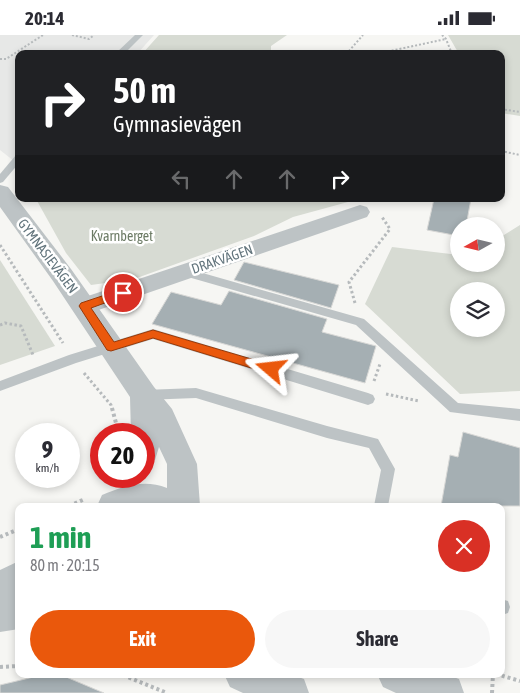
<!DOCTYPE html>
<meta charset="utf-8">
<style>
body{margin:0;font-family:"Asap Condensed",sans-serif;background:#f7f7f7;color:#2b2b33;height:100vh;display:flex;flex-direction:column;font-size:19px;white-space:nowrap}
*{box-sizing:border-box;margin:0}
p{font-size:16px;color:#7c7c81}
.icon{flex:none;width:28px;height:28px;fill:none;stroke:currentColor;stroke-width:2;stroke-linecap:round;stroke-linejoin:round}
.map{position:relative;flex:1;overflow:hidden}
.side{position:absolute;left:15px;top:468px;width:490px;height:175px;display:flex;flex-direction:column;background:#fff;border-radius:10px;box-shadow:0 2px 8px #0003}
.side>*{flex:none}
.top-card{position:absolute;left:15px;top:15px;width:490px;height:152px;border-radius:10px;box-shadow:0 2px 8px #0003;background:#202124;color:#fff;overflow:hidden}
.needle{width:32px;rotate:262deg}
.controls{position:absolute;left:450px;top:182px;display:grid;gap:10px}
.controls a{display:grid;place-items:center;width:55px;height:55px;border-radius:50%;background:#fff;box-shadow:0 2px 8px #0003;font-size:25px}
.speed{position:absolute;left:15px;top:388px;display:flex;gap:10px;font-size:25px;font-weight:700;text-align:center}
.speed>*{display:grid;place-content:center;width:65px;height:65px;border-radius:50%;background:#fff;box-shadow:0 2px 8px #0003;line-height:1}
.speed small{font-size:12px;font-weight:400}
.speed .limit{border:8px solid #d22;background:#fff;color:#111}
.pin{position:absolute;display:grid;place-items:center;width:42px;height:42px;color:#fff;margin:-21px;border:2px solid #fff;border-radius:50%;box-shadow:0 1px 5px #0007}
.me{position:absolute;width:55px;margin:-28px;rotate:287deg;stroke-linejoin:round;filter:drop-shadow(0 0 4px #0008)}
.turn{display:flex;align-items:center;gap:18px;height:105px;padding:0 15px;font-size:22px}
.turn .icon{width:65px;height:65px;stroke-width:2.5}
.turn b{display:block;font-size:35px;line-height:42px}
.lanes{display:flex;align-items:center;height:48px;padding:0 15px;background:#0003;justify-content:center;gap:25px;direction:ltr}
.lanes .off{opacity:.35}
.round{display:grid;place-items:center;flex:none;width:52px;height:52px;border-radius:26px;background:#f7f7f7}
.headline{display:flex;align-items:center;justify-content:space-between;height:85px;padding:0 15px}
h1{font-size:30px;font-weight:700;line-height:38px;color:#1e9e55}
.cta{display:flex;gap:10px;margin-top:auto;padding:10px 15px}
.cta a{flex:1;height:58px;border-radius:30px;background:#ea580c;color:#fff;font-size:20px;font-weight:700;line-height:58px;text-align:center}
.cta a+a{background:#f7f7f7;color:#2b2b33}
.status{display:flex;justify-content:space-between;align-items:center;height:35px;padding:0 25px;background:#fff;direction:ltr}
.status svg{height:14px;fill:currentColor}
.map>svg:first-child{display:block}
</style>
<div class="status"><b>20:14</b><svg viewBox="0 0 49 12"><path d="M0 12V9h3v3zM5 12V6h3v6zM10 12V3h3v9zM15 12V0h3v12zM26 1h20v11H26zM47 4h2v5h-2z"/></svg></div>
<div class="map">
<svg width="520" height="658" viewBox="0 0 520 658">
<rect width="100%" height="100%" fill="#f6f6f3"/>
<path fill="#e7e8e7" d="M0,0H154L137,19H19V130L0,115Z"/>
<g fill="#d7dbd3" fill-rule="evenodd">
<path d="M159,0H287L271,11V19H142Z"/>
<path d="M448,0H520V81L501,78V19H459Z"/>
<path d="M36,164H350L348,167L293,182L254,201L134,244L91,250L66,218Z"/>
<path d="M520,190V356L460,359L365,269L392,212L459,220V229H496V205ZM496,256V294H459V256Z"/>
<path d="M0,225L55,311L0,330Z"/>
</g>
<g fill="#a5afb3" stroke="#d8d8d6">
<path d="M434,164H471L466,191H459V201L427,195Z"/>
<path d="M244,227L339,250L331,273L234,245Z"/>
<path d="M229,256L327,284L322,297L376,311L365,348L152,289L171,257L221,270Z"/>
<path d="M463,397L520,413V471H441L450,420L458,422Z"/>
<path d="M46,639H59L104,658H0V650Z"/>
</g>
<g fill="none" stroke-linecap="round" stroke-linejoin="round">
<g stroke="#b6babc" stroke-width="2" stroke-dasharray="2 2" stroke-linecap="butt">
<path d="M72,0L89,4L94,0"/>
<path d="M442,0L446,4L452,19"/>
<path d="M352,19L349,16L363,0"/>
<path d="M376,19L446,4"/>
<path d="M0,24H6L43,0"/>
<path d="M501,74L520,77"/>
<path d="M501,116L520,120"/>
</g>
<g stroke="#b6babc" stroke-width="3" stroke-dasharray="2.5 2.5" stroke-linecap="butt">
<path d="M0,210L63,308"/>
<path d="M355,268L349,247L390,194L382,182"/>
<path d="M0,290L5,288L21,291L33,320"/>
<path d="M84,338L111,370L112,374"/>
<path d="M374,346L380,329"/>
<path d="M386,359L419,366"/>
</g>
<g stroke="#b6babc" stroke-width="4" stroke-dasharray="3 3" stroke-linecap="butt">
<path d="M112,373L116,388"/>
<path d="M69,471L85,464"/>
<path d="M0,502L19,494"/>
<path d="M0,632L19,631"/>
<path d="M111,639L125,641L167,658"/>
<path d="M496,639L520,646"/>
<path d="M492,658L493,639"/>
</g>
<g fill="#bdc3c5" fill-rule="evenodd">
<path d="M135,0H143L124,19H115Z"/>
<path d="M19,119V128L3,147L0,148V139L16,120Z"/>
<path d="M185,233L364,284L458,368L520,374V386L450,377L356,290L181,240L179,237L181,234Z"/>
<path d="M153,294L368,358L373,360L375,364L373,368L368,370L153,304L76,328L0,356V346L69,320Z"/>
<path d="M196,353L327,391L378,404L395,434L388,471H374L381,435L369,413L327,403L196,363L144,365L139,364L138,360L139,356L144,355Z"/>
<path d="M501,564L508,566L510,572L508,578L502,580Z"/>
</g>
<path fill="#bdc3c5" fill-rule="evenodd" d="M360,170L367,172L370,177L367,182L84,280L76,277L72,271L76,265Z"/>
<g fill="#bdc3c5" fill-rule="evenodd">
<path d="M0,150L8,152L71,234L154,352L172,374L197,429L200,471H97L102,460C124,451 144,444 167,453V429L159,412L155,425L144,429V399H131L130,362L53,246L0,172Z"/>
<path d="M19,526V594L0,597V535Z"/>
<path d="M224,639H290L304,644L309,658H243L230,652Z"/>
<path d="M377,639H445L459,644L464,658H396L383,652Z"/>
</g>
</g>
<path fill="#ea580c" stroke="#983908" d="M123,254L127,255L128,258L127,260L91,273L114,307L153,295L275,331L276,334L275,338L271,339L153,303L111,316L107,315L79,271L81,268Z"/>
<g text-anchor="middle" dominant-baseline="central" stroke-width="5" stroke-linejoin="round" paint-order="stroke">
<g font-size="14" fill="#6c7b65" stroke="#fff">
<text x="122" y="201">Kvarnberget</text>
</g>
<g font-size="14" fill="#63757d" stroke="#fff">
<text transform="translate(48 221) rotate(53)">GYMNASIEVÄGEN</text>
<text transform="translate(222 224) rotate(-19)">DRAKVÄGEN</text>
</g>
</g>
</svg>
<div class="controls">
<a><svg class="needle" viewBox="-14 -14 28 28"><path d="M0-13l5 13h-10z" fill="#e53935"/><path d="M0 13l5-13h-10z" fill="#7c7c81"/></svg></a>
<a><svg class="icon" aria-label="layers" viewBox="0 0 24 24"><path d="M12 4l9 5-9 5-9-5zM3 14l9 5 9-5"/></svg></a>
</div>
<div class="speed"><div>9<small>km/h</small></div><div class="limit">20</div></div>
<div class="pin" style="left:123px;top:258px;background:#d93025"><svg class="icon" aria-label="arrive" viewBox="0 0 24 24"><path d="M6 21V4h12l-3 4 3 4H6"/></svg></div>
<svg class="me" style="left:271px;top:334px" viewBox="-20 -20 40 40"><path d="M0-17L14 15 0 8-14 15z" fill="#ea580c" stroke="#fff" stroke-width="4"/></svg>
<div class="top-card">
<div class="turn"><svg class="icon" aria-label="right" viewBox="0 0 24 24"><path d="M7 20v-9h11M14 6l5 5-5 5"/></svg><div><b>50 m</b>Gymnasievägen</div></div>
<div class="lanes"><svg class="icon off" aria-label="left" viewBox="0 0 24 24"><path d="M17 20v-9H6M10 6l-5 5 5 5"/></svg><svg class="icon off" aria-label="ahead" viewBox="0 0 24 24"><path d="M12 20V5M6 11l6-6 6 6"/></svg><svg class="icon off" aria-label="ahead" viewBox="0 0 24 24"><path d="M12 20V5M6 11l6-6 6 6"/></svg><svg class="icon" aria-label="right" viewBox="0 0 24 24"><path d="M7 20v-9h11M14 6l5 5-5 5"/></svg></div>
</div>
<section class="side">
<div class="headline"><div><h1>1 min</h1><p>80 m · 20:15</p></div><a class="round" style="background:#d93025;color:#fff"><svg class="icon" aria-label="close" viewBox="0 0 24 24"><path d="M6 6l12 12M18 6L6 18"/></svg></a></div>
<div class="cta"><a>Exit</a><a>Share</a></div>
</section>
</div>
